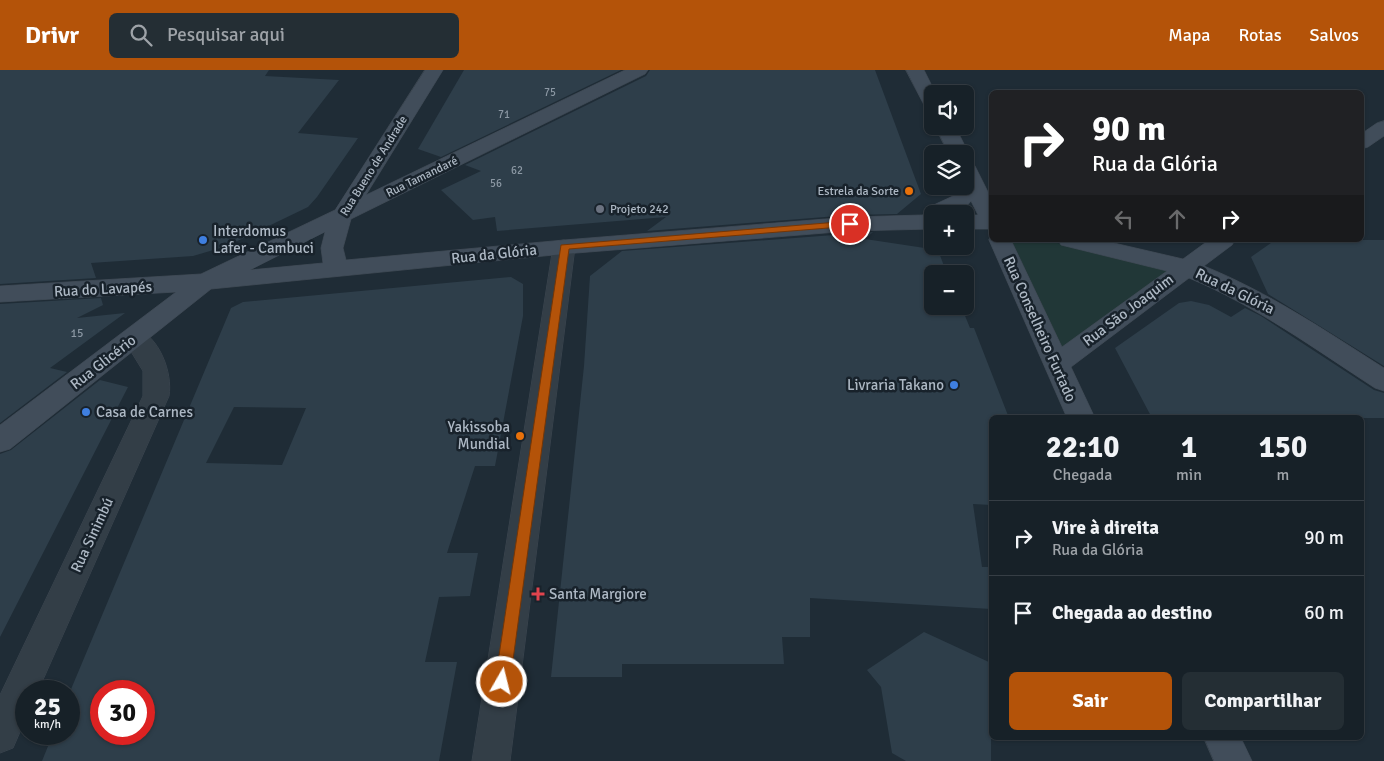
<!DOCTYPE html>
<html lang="pt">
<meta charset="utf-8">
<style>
body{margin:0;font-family:Signika,sans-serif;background:#242e34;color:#f1f3f6;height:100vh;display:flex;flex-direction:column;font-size:19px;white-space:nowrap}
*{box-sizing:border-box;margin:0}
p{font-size:16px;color:#9ea3a8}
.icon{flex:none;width:28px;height:28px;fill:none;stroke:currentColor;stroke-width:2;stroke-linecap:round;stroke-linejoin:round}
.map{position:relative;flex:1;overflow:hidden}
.sheet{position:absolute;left:989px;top:345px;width:375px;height:325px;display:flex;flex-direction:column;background:#172128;border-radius:8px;box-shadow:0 1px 4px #0004,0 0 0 1px #363e45}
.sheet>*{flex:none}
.banner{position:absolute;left:989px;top:20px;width:375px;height:152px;border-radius:8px;box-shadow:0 1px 4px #0004,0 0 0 1px #363e45;background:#202124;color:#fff;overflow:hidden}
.fabs{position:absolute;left:924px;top:15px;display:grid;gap:10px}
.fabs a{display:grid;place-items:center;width:50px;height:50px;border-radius:8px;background:#172128;box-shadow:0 1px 4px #0004,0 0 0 1px #363e45;font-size:25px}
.speed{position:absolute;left:15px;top:610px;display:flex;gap:10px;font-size:25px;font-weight:700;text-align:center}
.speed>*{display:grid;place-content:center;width:65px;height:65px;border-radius:50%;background:#172128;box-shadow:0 1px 4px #0004,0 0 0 1px #363e45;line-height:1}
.speed small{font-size:12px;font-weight:400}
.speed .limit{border:8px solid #d22;background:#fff;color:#111}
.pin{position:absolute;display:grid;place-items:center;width:42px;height:42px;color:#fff;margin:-21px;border:2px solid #fff;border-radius:50%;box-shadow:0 1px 5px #0007}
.me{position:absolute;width:55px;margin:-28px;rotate:8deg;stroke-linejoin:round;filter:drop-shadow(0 0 4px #0008)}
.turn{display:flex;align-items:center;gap:18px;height:105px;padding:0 20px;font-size:22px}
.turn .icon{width:65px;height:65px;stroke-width:2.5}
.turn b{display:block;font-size:35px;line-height:42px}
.lanes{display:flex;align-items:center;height:48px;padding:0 20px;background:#0003;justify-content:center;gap:25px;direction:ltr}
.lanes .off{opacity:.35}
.eta{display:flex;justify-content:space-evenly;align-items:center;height:85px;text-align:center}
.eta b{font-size:30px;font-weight:700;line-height:35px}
.cta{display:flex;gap:10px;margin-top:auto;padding:10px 20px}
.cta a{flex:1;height:58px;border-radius:8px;background:#b45309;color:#fff;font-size:20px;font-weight:700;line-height:58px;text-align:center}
.cta a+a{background:#242e34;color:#f1f3f6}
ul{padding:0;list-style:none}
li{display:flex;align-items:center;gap:15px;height:75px;padding:0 20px;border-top:1px solid #363e45}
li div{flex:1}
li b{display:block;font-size:19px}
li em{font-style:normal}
header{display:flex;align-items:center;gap:30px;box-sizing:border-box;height:70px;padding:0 25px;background:#b45309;color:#fff}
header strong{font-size:24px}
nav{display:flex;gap:28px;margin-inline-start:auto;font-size:18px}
.search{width:350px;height:45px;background:#242e34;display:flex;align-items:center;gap:12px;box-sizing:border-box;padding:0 18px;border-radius:8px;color:#9ea3a8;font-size:19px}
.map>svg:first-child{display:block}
</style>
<header>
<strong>Drivr</strong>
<div class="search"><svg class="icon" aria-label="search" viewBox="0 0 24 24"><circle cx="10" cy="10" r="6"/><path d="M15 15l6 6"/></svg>Pesquisar aqui</div>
<nav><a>Mapa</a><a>Rotas</a><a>Salvos</a></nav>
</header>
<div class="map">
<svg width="1384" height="691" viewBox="0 0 1384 691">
<rect width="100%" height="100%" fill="#1f2c36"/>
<path fill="#213737" d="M1011,170H1045L1169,201L1064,281Z"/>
<g fill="#2e3e4a" fill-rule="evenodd">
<path d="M0,0H269L265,6L339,10L298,63L358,68L317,127L308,137L227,176L193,186L91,193L96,208L0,214Z"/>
<path d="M464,0H621L441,87L418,79Z"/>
<path d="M650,0H875L921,124L897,144L850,145L647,161L666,147L497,161L495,147L473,150L441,120L481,101L465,95L646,6Z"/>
<path d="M873,162L865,169L938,180L947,204H932V236H961L970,258H974L1009,348H991V435L973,434L982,497H991V539L810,528V567H782L784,594H622V607H551L584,296L590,206L622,181Z"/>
<path d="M1275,170H1384V296L1268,224L1251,187Z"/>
<path d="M511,207L523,214V246L495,396H475L447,483H478L470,526L439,527L425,592H457L439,691H42L53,664H69V624L231,238L243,232ZM234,337L306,338L282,395L206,393ZM101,621H144V664H101Z"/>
<path d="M101,228L103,235L77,248L125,243L50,298L67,302L0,353V234Z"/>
<path d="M1191,231L1209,235L1231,247L1245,238L1261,246L1374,320L1384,323V348H1152L1115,278L1179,233Z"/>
<path d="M100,310L128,317L0,567V384L11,380Z"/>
<path d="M924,562L991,593V691H906L892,683L881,617L867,600Z"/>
</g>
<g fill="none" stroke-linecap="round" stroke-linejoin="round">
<defs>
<g id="street">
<path d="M564,170L572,172L575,177L510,691H472L553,177L556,172Z"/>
<path d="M135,258C159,265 173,303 169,326L38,621H26V648L13,678L0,683V625L143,326V301L122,267L126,261Z"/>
</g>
<g id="secondary">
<path d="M425,0H443L366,125L625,0H648L645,4L351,149L343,178L346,190L564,170L850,147L923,145L925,139L953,126L958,116H965V90L972,92L975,96L991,128V159H965V145H978L971,131C963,143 946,144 932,144V159L850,161L564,184L211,219L10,379L0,382V355L176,222L0,232V216L201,204L335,140ZM325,162L321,178L323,193L250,200Z"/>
<path d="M906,0H924L936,24H932V38L925,37L923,33Z"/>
<path d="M1384,51V66L1368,77L1361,79V64L1377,53Z"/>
<path d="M935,56H955L969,84L966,88L965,84H949Z"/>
<path d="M991,166V170H1011L1062,277L1167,201L1061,175L1058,170H1101L1183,189L1209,170H1235L1232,175L1204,196C1268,222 1326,261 1384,298V321L1375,318C1315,279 1256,236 1189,208L1071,297L1095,348H1067L989,170Z"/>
<path d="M1204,668H1241L1252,691H1214Z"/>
</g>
</defs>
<use href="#street" stroke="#3c4650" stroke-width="1"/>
<use href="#secondary" stroke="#3c4650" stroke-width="1"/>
<use href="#street" fill="#333e47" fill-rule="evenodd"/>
<use href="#secondary" fill="#414d5a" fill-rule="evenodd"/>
</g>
<path fill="#b45309" stroke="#753606" d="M850,151L854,154L853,156L569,179L510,612L507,617L502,619L497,617L495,612L561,175Z"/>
<g fill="#e8710a" stroke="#18222b" stroke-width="2">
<circle cx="909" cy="121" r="5"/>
<circle cx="520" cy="366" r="5"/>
</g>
<circle fill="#6b7280" stroke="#18222b" stroke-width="2" cx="600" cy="139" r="5"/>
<g fill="#3f7fe0" stroke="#18222b" stroke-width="2">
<circle cx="203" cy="170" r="5"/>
<circle cx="954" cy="315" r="5"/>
<circle cx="86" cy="342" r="5"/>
</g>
<path fill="#e0444e" stroke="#18222b" stroke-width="2" d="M535.5 516.5h5v5h5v5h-5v5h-5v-5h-5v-5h5z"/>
<g text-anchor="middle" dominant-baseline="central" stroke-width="5" stroke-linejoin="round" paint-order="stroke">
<g font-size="11" fill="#8c98a4">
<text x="550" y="22">75</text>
<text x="504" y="44">71</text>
<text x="517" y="100">62</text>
<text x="496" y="113">56</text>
</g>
<g font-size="12" fill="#adb8c4" stroke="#18222b">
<text transform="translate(374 96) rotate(-58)">Rua Bueno de Andrade</text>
<text transform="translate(422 107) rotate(-26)">Rua Tamandaré</text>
</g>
<g font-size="12" fill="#adb8c4" stroke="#18222b" text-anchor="end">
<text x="899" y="121">Estrela da Sorte</text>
<text x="610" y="139" text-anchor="start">Projeto 242</text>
</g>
<g font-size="12" fill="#8c98a4">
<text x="77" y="263">15</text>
</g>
<g font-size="15" fill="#adb8c4" stroke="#18222b" text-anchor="start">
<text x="213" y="161">Interdomus<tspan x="213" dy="17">Lafer - Cambuci</tspan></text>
<text x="944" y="315" text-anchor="end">Livraria Takano</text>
<text x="96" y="342">Casa de Carnes</text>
<text x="510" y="357" text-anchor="end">Yakissoba<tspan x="510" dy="17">Mundial</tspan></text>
<text x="549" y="524">Santa Margiore</text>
</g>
<g font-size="15" fill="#adb8c4" stroke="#18222b">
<text transform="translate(494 184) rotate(-6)">Rua da Glória</text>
<text transform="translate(103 219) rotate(-3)">Rua do Lavapés</text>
<text transform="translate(1235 221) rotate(26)">Rua da Glória</text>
<text transform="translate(1128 240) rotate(-37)">Rua São Joaquim</text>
<text transform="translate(1040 259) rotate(66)">Rua Conselheiro Furtado</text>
<text transform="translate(103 292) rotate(-38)">Rua Glicério</text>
<text transform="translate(92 465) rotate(-65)">Rua Sinimbú</text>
</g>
</g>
</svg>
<div class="fabs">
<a><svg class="icon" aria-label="sound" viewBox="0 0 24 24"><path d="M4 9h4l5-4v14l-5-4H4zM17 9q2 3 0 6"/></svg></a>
<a><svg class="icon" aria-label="layers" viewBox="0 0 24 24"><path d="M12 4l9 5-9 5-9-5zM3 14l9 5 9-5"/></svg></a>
<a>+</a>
<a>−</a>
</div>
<div class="speed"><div>25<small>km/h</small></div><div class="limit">30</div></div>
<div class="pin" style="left:850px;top:154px;background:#d93025"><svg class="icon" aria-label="arrive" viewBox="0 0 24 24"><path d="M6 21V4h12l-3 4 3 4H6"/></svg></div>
<svg class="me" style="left:502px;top:612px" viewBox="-20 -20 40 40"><circle r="17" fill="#b45309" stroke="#fff" stroke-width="3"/><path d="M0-11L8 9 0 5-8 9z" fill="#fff"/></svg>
<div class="banner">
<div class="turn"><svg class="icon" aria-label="right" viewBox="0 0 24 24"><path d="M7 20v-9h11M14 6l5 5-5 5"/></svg><div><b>90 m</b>Rua da Glória</div></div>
<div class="lanes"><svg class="icon off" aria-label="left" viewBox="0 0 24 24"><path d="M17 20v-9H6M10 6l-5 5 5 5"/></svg><svg class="icon off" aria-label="ahead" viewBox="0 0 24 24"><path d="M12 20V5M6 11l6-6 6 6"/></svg><svg class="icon" aria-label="right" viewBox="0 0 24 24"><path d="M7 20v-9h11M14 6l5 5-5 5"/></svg></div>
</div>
<section class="sheet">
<div class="eta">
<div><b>22:10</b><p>Chegada</p></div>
<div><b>1</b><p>min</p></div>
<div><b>150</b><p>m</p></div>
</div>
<ul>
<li><svg class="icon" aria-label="right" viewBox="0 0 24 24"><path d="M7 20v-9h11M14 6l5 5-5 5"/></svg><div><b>Vire à direita</b><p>Rua da Glória</p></div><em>90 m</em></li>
<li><svg class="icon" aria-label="arrive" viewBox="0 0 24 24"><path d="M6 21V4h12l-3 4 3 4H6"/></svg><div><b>Chegada ao destino</b></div><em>60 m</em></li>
</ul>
<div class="cta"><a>Sair</a><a>Compartilhar</a></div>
</section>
</div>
